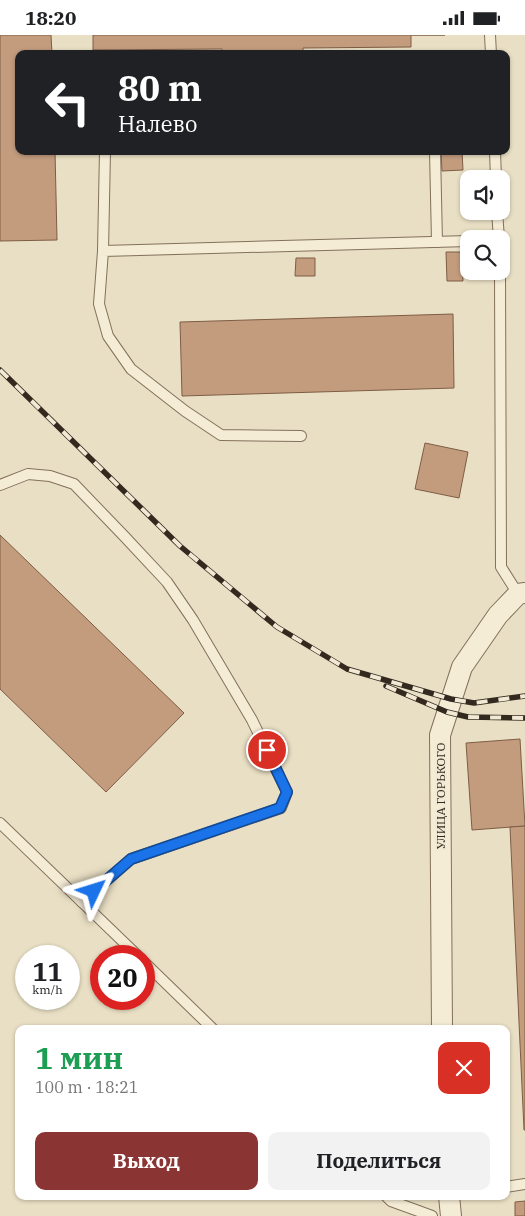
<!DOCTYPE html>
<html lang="ru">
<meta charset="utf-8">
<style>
body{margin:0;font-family:"IBM Plex Serif",serif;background:#f2f2f2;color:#202124;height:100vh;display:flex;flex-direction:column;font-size:19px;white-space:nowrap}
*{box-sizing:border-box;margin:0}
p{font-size:16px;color:#757577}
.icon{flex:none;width:28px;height:28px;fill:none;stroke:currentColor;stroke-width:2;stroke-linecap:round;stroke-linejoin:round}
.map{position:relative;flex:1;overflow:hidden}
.sheet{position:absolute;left:15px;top:990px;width:495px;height:175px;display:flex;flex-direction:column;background:#fff;border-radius:10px;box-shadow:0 1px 4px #0004}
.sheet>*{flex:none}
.guide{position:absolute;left:15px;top:15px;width:495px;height:105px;border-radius:10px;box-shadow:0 1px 4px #0004;background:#202124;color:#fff;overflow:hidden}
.buttons{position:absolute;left:460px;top:135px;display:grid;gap:10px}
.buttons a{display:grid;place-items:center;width:50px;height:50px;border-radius:10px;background:#fff;box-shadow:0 1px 4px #0004;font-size:25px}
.speed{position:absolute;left:15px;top:910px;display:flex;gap:10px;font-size:25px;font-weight:700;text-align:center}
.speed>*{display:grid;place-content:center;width:65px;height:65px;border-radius:50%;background:#fff;box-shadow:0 1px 4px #0004;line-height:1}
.speed small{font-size:12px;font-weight:400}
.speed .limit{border:8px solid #d22;background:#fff;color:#111}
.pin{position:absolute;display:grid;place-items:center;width:42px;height:42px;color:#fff;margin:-21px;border:2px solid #fff;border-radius:50%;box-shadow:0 1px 5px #0007}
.me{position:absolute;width:55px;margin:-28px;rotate:49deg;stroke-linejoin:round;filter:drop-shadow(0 0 4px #0008)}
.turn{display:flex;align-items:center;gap:18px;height:105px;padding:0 20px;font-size:22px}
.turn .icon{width:65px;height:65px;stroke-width:2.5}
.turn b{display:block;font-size:35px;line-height:42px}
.round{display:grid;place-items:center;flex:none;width:52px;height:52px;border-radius:10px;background:#f2f2f2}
.head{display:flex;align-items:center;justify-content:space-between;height:85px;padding:0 20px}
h1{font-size:30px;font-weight:800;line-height:38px;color:#1e9e55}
.action{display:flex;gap:10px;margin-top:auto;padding:10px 20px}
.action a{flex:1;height:58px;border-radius:10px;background:#8a3433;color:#fff;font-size:20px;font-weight:800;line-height:58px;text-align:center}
.action a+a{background:#f2f2f2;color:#202124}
.status{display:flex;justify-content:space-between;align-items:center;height:35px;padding:0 25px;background:#fff;direction:ltr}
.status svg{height:14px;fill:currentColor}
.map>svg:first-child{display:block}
</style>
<div class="status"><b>18:20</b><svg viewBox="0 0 49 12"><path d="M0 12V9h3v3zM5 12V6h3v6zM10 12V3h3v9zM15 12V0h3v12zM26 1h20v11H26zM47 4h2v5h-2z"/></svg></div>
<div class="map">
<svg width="525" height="1181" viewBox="0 0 525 1181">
<rect width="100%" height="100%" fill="#e9dfc4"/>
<g fill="#c39c7e" stroke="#7e5d45">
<path d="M0,0H51L52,19H19V116H55L57,205L0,206Z"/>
<path d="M93,0H445H411V12L303,13V19H222V14L93,15Z"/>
<path d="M441,116H462L463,135L442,136Z"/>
<path d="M446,217H462L463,246H447Z"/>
<path d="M296,223H315V241H295Z"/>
<path d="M453,279L454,353L182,361L180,287Z"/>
<path d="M425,408L468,417L459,463L415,454Z"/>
<path d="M0,500L184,678L106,757L0,654Z"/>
<path d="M520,704L525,791L472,795L466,708Z"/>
<path d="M525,791V1095H524L510,792Z"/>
<path d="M525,1166V1181H515V1167Z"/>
</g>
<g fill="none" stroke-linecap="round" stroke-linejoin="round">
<defs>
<g id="lane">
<path d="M490,0L491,19"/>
<path d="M435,116L437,207"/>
<path d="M495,116L496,144"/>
<path d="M497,176L499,204"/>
<path d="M103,216L105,116"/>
<path d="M500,236L501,532L518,559"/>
<path d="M301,401L221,400L185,376L131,334L108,301L99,269L103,216L469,206"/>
<path d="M0,450L28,439L50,441L74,449L124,501L167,547L193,585L252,685L287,757L281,773L131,824L82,867"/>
<path d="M0,788L138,921"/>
<path d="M144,927L213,994"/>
<path d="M506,1152L525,1149"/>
<path d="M386,1161L391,1166L432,1181"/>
</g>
<g id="street">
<path d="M442,994L440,700L462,632L498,580L518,559L525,558"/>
<path d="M449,1161L451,1181"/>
</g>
</defs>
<use href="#lane" stroke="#82715c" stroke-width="12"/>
<use href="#street" stroke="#82715c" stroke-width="22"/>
<use href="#lane" stroke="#f5ecd6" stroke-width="10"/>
<use href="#street" stroke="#f5ecd6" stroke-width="20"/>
<defs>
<g id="rail">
<path d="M0,335L180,511L277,592L347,634L451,664L474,668L525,661"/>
<path d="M386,651L447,677L468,682L525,683"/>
</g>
</defs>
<use href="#rail" stroke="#33291f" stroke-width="5.5"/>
<use href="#rail" stroke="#f1e9d3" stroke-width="4" stroke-dasharray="11" stroke-linecap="butt"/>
</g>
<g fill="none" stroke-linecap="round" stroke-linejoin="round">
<defs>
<path id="route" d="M94,856L131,824L280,773L287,757L267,715"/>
</defs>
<use href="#route" stroke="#114b97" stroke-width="12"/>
<use href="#route" stroke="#1a73e8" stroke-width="9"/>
</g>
<g text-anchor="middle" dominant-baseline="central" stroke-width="4" stroke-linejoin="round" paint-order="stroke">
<g font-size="12" fill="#33291f" stroke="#f1e9d3">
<text transform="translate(440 761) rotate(-90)">УЛИЦА ГОРЬКОГО</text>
</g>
</g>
</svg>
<div class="buttons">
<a><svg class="icon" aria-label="sound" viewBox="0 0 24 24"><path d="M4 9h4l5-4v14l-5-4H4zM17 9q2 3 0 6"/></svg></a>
<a><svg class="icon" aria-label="search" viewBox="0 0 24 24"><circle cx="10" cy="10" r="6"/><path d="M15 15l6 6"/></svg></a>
</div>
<div class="speed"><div>11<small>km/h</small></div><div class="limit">20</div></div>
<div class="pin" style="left:267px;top:715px;background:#d93025"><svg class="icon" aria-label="arrive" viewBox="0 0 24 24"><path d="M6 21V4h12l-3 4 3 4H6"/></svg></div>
<svg class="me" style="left:94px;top:856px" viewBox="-20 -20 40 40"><path d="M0-17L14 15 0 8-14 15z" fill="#1a73e8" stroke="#fff" stroke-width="4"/></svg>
<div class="guide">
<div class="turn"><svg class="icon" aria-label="left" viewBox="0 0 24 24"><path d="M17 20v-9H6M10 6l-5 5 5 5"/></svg><div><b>80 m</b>Налево</div></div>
</div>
<section class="sheet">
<div class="head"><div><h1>1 мин</h1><p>100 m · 18:21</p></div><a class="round" style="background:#d93025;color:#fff"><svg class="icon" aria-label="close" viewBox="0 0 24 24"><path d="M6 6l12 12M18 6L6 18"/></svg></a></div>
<div class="action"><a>Выход</a><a>Поделиться</a></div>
</section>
</div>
